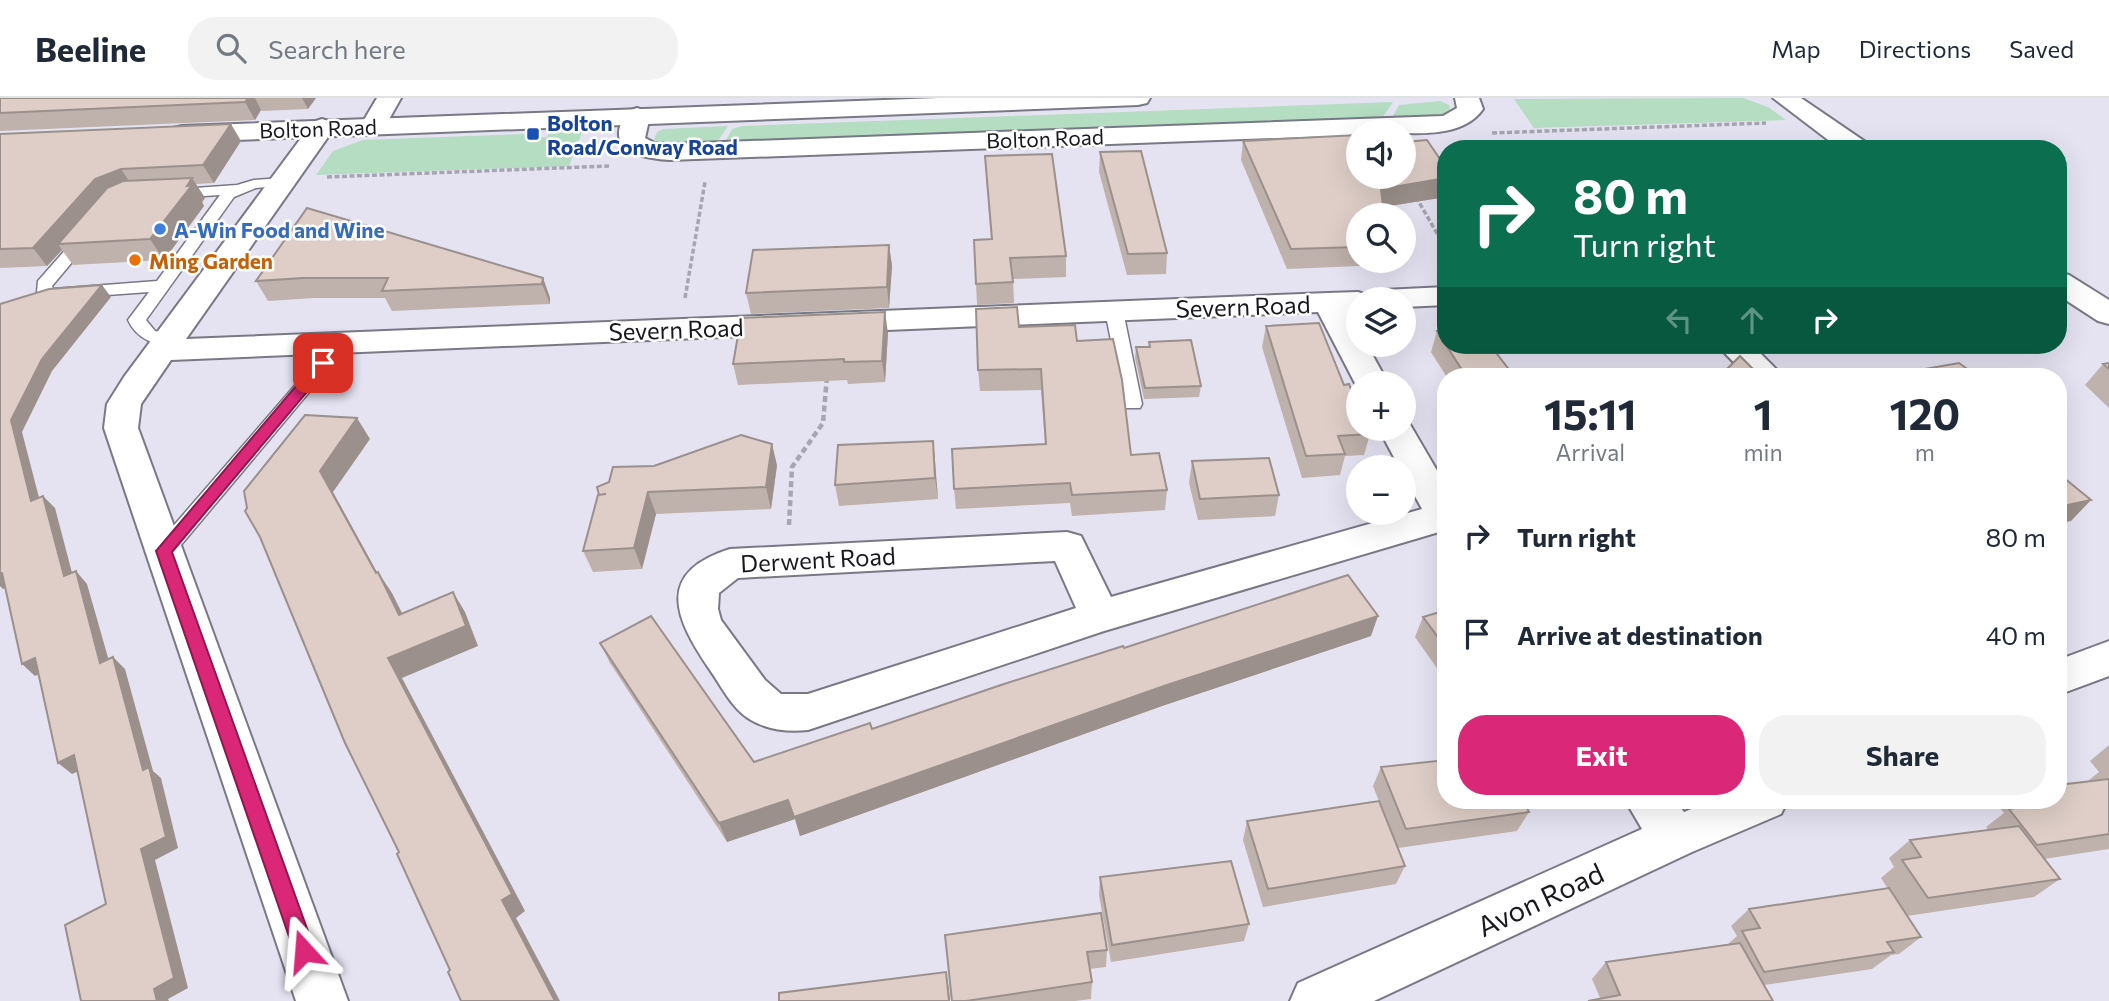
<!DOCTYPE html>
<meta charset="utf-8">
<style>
body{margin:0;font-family:Commissioner,sans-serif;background:#f2f2f3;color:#1f2937;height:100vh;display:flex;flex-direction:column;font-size:26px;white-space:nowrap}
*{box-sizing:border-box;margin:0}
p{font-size:23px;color:#747a83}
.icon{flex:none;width:38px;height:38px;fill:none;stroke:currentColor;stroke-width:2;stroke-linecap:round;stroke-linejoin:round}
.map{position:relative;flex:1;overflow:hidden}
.side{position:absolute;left:1437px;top:270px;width:630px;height:441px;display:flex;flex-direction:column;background:#fff;border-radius:28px;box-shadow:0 7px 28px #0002}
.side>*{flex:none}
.guide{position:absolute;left:1437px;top:42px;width:630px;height:214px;border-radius:28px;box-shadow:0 7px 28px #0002;background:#0b6e4f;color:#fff;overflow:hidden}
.controls{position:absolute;left:1346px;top:21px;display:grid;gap:14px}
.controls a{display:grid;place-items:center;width:70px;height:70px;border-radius:50%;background:#fff;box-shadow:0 7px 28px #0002;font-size:35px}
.pin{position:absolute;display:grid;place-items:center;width:60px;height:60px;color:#fff;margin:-30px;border-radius:14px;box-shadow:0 4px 10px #0006}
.me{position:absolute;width:77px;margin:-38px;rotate:341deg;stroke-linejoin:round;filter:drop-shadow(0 0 5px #0008)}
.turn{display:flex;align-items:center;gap:24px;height:147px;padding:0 21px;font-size:32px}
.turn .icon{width:91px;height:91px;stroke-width:2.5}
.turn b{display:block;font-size:49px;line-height:60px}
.lanes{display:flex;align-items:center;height:66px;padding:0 21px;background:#0003;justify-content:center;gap:35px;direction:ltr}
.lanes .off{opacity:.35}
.eta{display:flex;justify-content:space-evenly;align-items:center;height:119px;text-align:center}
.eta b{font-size:42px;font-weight:700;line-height:49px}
.action{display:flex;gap:14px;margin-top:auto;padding:14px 21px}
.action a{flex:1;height:80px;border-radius:28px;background:#db2777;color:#fff;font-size:28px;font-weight:700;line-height:80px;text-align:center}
.action a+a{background:#f2f2f3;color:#1f2937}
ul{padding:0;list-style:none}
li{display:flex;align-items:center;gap:21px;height:98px;padding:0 21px}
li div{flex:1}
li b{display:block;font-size:26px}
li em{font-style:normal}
header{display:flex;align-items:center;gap:42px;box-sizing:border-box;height:98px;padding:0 35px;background:#fff;border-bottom:2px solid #e0e1e3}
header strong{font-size:33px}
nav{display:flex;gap:38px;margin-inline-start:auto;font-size:24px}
.search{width:490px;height:63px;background:#f2f2f3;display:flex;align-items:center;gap:18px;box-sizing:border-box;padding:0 24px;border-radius:28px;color:#747a83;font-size:26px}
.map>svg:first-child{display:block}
</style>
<header>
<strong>Beeline</strong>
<div class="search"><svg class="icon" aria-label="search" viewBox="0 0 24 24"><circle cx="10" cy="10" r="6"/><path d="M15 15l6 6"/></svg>Search here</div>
<nav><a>Map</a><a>Directions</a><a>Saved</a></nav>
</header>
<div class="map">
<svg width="2109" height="903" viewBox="0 0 2109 903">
<rect width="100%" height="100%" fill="#e5e3f2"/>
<g fill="#b4ddc2">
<path d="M1743,0L1768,9L1786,22L1534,30L1514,1Z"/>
<path d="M1440,3L1449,7L1450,11L1439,19L1391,22L1399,7Z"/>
<path d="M1393,4L1380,23L723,48L732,31L742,28Z"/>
<path d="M728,28L715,47L667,48L654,41L657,34L663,31Z"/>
<path d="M549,35L582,34L569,68L316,77L333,53L363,42L525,36V40L547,39Z"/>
</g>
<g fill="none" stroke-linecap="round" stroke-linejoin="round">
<defs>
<g id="lane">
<path d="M282,80L289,84L287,87L256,90L234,99L146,222L155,233L175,237L178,241L175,245C156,250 136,240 128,222L149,194L51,201L39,198L37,194L38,183L81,134L87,132L95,137L52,188L53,191L157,183L220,97L172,100L164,95L167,92L237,87L254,82Z"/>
<path d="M1114,208L1123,213L1142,306L1140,310H1126L1124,306L1105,213Z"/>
<path d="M341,240L350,245L347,249L171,459L164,461L157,459L153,453L157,447L335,241Z"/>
</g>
<g id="street">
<path d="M377,0H401L383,32L374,35L365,32L361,27Z"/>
<path d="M1455,0H1479L1483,11C1459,46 1395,33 1358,33V37L669,62C637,60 602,50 628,13L637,10L646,13L650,18L645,40L655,45L669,46L1443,18L1457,10Z"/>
<path d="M1773,0H1801L1867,45L1871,51H1840Z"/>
<path d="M322,21L331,24L335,29L186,241L1328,195L1358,194L1370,198L1383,192L1446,189V207L1404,209V201H1358V212L1348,213L1358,231V247H1367L1388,285H1358V291L1318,214L171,262L141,306L138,330L348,903H296L104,330L107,306L124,279L313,24Z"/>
<path d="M2058,174L2069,177L2109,202V226L2098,223L2058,197Z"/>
<path d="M1717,247H1752L1783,278H1747Z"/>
<path d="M1404,321L1408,323L1446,388V436L1439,434L1104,533L808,632C788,634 768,632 751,622C732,611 722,589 710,572C676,522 653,475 730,451L1067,434L1081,438L1111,499L1422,411L1404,378V369H1399L1379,331H1404ZM1055,463L1076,510L808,596H781L765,582L721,522L718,511L719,495L738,480Z"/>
<path d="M2109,543V578L2058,597V562Z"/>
<path d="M1625,702H1675L1684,714L1713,702H1788L1781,716L1692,754L1374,903H1290L1298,885L1642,731Z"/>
</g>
<path id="primary" d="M938,0H1150L1147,5L1138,7L182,44L173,42L169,36L173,30L182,28Z"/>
</defs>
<use href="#lane" stroke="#797885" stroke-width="3"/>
<use href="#street" stroke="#797885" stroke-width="4"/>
<use href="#primary" stroke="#797885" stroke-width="4"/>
<g stroke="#a7a5b2" stroke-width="3.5" stroke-dasharray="5 2.5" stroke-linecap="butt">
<path d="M1492,35L1766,25"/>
<path d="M327,79L609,68"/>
<path d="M1416,99L1446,151"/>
<path d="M685,200L705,84"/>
</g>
<path stroke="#a7a5b2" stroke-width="4.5" stroke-dasharray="6 3.5" stroke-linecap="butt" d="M789,427L792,369L823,325L827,278"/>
<use href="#lane" fill="#fff" fill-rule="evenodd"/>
<use href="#street" fill="#fff" fill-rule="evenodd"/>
<use href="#primary" fill="#fff" fill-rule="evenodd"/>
</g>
<g fill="#bfb1ab">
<path d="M0,0H316L308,11L262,13L261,12L255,22L0,33Z"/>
<path d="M0,36L241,43L214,85L196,86L205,100L202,104L204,108L164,162L73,167L62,152L47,168L0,170Z"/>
<path d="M1243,43L1446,70V99L1383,109L1358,117V163H1383L1382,167L1287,171L1241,62Z"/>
<path d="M1100,54L1167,155L1166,176L1127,177L1099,74Z"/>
<path d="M986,79L1066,158V179L1013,181L1014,205L977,207L976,186L991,141Z"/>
<path d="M307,110L543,180L550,200V206L392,213L385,200H314L268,203L256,183Z"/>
<path d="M889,147L892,168L889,210L751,216L746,195Z"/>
<path d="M1266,228L1344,287L1370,336L1364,357L1345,358L1340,377L1302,380L1262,249Z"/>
<path d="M1019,229L1077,243L1131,357L1167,392L1165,412L1072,418L1070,405L956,411L954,391L1045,347L1041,292L980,293L978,272Z"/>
<path d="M1437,233L1514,278H1446L1431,254Z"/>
<path d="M888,235L885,284L848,286L847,282L738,287L733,266Z"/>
<path d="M1149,244L1201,288L1199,299L1144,301L1135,260L1136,249H1149Z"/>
<path d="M1547,247H1626L1624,249L1551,253Z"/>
<path d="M2109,265V310L2085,287L2103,266Z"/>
<path d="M933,343L938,401L839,408L835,387Z"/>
<path d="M1192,363L1279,397L1275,418L1198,422L1189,385Z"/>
<path d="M777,367L771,411L656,416L642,471L593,474L583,453L609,384Z"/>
<path d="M1446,512V583L1415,539L1423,519Z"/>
<path d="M1371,538L1162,608L800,738L795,721L727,744L610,565L600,545L754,664L872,631L1124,550Z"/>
<path d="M2109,647V751L2044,761L2060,781L2034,799L1907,818L1921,839L1899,856L1891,857L1872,871L1764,887L1600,900L1592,881L1606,864L1728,846L1737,838L1731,828L1749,811L1888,791L1881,780L1894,769L1889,760L1910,742L1988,732L1986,729L2004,715L2000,710L2010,702H2058L2090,683L2089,682L2099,674L2090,663Z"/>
<path d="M1381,669L1529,714L1517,733L1398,750L1405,768L1396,786L1263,809L1243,742L1247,723L1382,711L1373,688Z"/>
<path d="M1100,779L1249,826L1244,843L1111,864L1099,797Z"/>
<path d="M945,837L1107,852L1106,869L1089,871L1092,884L1091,901L1075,903H952Z"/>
</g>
<g fill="#9b908b">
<path d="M248,0H255L261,12L255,22L245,4Z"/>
<path d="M302,0H316L308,11Z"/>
<path d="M231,26L241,43L214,85L203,67Z"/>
<path d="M121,71L133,89L58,146L62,152L47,168L33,150L95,81Z"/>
<path d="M192,80L205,100L202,104L204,108L164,162L150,141Z"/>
<path d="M1446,80V99L1377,110L1381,91Z"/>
<path d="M889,147L892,168L889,210L887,189Z"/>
<path d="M543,180L550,200V206L542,186Z"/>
<path d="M102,187L111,199L52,273L22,334L43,415L31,403L11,322L42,261Z"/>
<path d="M885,214L888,235L885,284L882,263Z"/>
<path d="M357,320L370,341L333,394L384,487L378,474L392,495L413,537L399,517L320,373Z"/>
<path d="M933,343L935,364L938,401L935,380Z"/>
<path d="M772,346L777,367L771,411L766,389Z"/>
<path d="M648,394L656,416L642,471L634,450Z"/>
<path d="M43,398L55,410L76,490L64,478Z"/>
<path d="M2091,402L2071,423L2058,426V409Z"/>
<path d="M76,473L87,486L113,577L100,565Z"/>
<path d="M0,475H2L15,487L3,491L0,488Z"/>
<path d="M453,494L465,514L478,548L402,580L525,813L516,820L560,903H555L502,802L388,560Z"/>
<path d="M1378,518L1371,538L1162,608L800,738L795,721L727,744L719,725L788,702L1164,588Z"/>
<path d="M113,559L125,571L153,673L161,680L178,750L155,762L188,890L168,901L169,903H157L154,891L141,751L143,672Z"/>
<path d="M35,560L48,572L35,578L22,566Z"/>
<path d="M74,657L88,669L72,676L58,665Z"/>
<path d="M946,874L949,891L950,903H949Z"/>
</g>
<g fill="#decec7" stroke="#9b908b" stroke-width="2">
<path d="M0,0H248L245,4L0,15Z"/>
<path d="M231,26L203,67L121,71L95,81L33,150L0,151V36Z"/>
<path d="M1358,37V79H1404V44L1427,42L1446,70V80L1381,91L1384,117H1358V149L1291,151L1243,43Z"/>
<path d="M1141,53L1167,155L1128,156L1100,54Z"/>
<path d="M1052,56L1066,158L1010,160L1013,184L976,186L974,142L992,141L985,58Z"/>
<path d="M192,80L187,88L192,87L150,141L58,146L107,90L123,83Z"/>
<path d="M307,110L543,180L542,186L382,193L388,180H303L256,183Z"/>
<path d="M889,147L887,189L746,195L753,152Z"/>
<path d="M102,187L42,261L11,322L31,403L43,398L64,478L76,473L100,565L113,559L143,672L149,669L166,739L141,751L174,880L154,891L157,903H81L65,827L106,806L74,657L58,665L35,560L22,566L2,475H0V206L49,191Z"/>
<path d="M1017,209L1019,229L1075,227L1077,243L1113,241L1122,282L1131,357L1159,355L1167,392L1072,397L1070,385L954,391L952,351L1046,346L1041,271L978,272L976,211Z"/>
<path d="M885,214L882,263L844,264V261L733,266L741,220Z"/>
<path d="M1319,225L1344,287L1349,286L1358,307V331H1368L1370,336L1338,338L1345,356L1306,358L1266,228Z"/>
<path d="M1446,232V246L1437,233Z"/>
<path d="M1191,242L1201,288L1145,290L1136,249H1150L1149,244Z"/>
<path d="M1446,247H1490L1514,278H1466Z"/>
<path d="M1740,258L1760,278H1720Z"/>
<path d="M1959,265L1977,278H1912L1908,274Z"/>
<path d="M2109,265V271L2103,266Z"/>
<path d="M305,317L357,320L320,373L376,475L378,474L399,517L453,494L466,528L388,560L512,796L502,802L555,903H461L448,874L450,872L397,756L399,754L345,645L260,439L245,413L247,410L244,393Z"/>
<path d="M741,337L772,346L766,389L648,394L634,450L583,453L598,397L606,396L599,397L597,389L609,384L613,369L654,368Z"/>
<path d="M933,343L935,380L835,387L838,347Z"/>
<path d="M1269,360L1279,397L1200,401L1192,363Z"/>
<path d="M2058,375L2091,402L2058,409Z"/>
<path d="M1348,477L1378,518L1164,588L794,719L788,702L719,725L600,545L651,518L754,664L870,625L872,631L1001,587L1123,548L1124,550Z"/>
<path d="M1446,512V550L1423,519Z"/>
<path d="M1446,662V702H1523L1529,714L1406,731L1381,669Z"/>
<path d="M2109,681V736L2037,747L2009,711L2036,707L2032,702H2058V687Z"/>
<path d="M1379,703L1405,768L1268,791L1247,723Z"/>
<path d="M2019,728L2060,781L1928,800L1902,762L1921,759L1910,742Z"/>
<path d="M1231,763L1249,826L1112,847L1100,779Z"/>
<path d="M1889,790L1921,839L1887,844L1894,854L1764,874L1742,833L1760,830L1749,811Z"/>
<path d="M1101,815L1107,852L1087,854L1092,884L966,903H952L945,837Z"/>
<path d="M1740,845L1773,903H1588L1620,897L1606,864Z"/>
<path d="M946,874L949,903H779V895Z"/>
</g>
<path fill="#db2777" stroke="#8e194d" stroke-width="2" d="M323,261L330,265L328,269L172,454L315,853L312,860L304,863L297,860L294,853L156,453L318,262Z"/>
<rect fill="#1a4fb4" stroke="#fff" stroke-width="2.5" x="526" y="29" width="14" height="14" rx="3.5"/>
<circle fill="#3f7fe0" stroke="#fff" stroke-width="2.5" cx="160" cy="131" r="7"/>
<circle fill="#e8710a" stroke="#fff" stroke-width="2.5" cx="135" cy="162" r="7"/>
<g text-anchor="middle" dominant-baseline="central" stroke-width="5" stroke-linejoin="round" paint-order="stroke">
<g font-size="21" font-weight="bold" fill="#164399" stroke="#fff" text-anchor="start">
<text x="547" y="24">Bolton<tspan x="547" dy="24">Road/Conway Road</tspan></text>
</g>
<g font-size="21" fill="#19181e" stroke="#fff">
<text transform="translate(318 30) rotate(-2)">Bolton Road</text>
<text transform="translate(1045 40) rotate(-2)">Bolton Road</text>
</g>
<g font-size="21" font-weight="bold" fill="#366cbe" stroke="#fff" text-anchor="start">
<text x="174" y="131">A-Win Food and Wine</text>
</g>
<g font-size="21" font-weight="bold" fill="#c56008" stroke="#fff" text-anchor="start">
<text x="149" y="162">Ming Garden</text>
</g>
<g font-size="24" fill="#19181e" stroke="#fff">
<text transform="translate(1243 208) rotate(-2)">Severn Road</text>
<text transform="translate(676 231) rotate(-2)">Severn Road</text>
<text transform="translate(818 461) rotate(-3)">Derwent Road</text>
</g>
<g font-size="28" fill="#19181e" stroke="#fff">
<text transform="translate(1540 801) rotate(-25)">Avon Road</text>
</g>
</g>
</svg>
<div class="controls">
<a><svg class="icon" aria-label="sound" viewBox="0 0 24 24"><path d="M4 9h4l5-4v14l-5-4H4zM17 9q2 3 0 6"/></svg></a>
<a><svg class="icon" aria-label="search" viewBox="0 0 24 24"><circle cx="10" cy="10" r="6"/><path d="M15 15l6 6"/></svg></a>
<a><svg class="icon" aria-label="layers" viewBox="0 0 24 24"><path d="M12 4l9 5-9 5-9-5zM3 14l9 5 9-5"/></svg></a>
<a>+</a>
<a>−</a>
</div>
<div class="pin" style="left:323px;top:265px;background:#d93025"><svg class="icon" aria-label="arrive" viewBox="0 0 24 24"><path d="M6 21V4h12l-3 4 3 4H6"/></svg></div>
<svg class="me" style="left:304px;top:853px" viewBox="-20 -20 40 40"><path d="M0-17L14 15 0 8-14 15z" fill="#db2777" stroke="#fff" stroke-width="4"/></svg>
<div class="guide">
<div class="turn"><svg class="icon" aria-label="right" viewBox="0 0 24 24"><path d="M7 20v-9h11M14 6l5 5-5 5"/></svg><div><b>80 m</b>Turn right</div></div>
<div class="lanes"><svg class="icon off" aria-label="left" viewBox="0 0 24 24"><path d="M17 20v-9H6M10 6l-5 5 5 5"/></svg><svg class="icon off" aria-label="ahead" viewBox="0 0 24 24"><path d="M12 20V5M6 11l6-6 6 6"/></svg><svg class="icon" aria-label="right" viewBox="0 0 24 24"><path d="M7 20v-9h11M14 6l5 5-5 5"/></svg></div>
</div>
<section class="side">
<div class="eta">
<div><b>15:11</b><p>Arrival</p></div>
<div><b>1</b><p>min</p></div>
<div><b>120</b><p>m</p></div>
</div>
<ul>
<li><svg class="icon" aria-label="right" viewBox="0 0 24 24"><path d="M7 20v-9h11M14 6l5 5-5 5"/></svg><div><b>Turn right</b></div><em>80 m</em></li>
<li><svg class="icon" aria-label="arrive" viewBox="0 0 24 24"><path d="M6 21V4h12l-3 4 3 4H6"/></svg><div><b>Arrive at destination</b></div><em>40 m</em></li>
</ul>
<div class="action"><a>Exit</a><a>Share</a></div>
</section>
</div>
